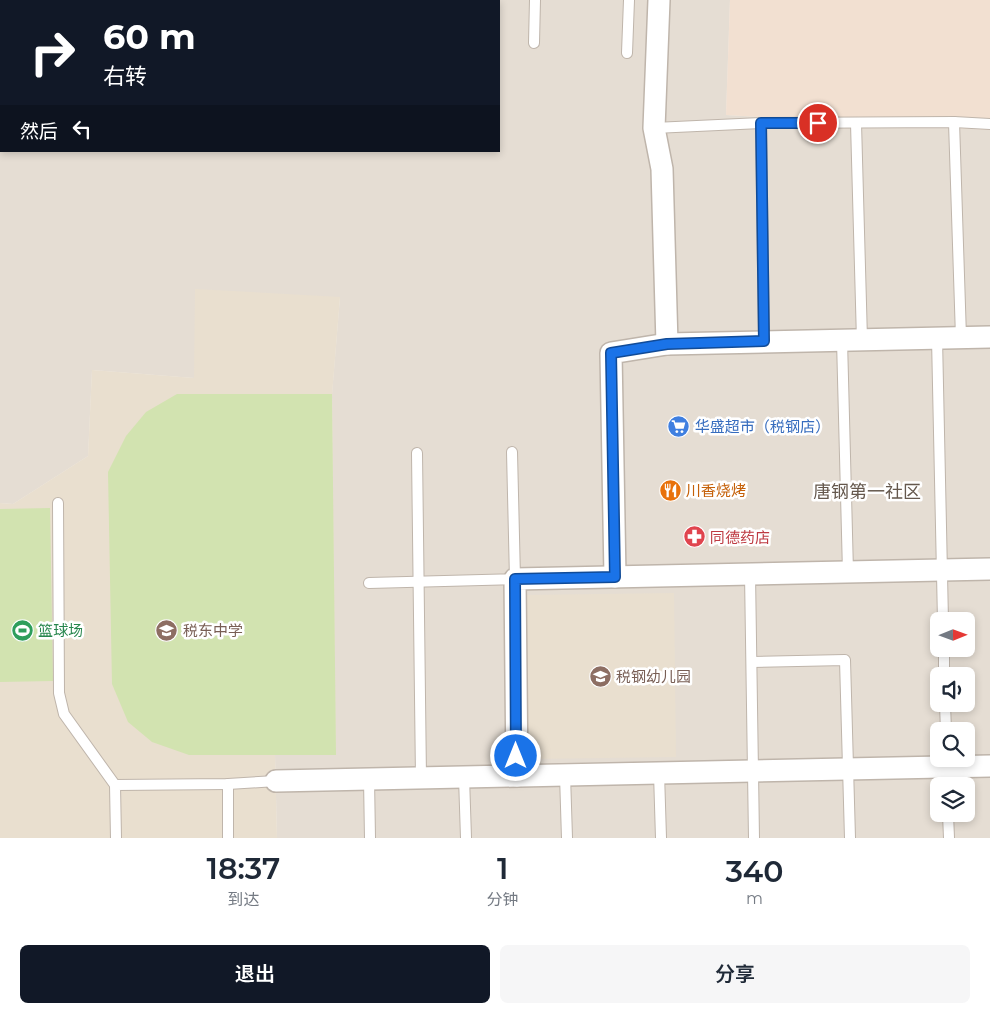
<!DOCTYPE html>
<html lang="zh">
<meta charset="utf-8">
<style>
body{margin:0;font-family:Montserrat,"Noto Sans SC",sans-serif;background:#f6f6f7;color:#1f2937;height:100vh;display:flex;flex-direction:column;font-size:19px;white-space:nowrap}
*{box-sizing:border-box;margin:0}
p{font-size:16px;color:#747a83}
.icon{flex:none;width:28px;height:28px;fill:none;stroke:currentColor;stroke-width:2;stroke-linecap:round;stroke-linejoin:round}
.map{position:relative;height:838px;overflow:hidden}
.panel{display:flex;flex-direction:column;background:#fff;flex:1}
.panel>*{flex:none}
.top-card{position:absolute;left:0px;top:0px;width:500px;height:152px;box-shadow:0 2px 8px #0003;background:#111827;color:#fff;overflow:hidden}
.needle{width:32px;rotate:89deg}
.tools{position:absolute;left:930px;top:612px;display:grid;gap:10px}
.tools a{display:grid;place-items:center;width:45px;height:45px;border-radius:8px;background:#fff;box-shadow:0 2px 8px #0003;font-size:25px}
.pin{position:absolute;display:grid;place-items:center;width:42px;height:42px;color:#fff;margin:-21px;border:2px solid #fff;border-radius:50%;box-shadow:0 1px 5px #0007}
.me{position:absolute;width:55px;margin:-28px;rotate:0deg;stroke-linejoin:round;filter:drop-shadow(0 0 4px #0008)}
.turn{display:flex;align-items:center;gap:18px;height:105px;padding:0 20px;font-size:22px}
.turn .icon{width:65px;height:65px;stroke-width:2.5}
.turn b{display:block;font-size:35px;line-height:42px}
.then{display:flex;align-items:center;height:48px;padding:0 20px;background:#0003;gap:10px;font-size:19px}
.eta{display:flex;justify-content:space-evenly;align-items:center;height:85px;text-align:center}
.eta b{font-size:30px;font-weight:600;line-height:35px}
.primary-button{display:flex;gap:10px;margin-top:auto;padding:10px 20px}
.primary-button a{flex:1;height:58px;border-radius:8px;background:#111827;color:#fff;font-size:20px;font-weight:600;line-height:58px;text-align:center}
.primary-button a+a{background:#f6f6f7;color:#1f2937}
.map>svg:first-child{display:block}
</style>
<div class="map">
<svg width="990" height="838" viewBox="0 0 990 838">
<rect width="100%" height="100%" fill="#f1ece5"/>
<path fill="#e5ddd3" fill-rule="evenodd" d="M0,0H730L726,115L990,130V838H277L275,755H335L332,394L340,297L194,378L92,370L88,456L13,504L0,503ZM1,1H499V151H1ZM939,621H966V649H939ZM939,676H966V704H939ZM939,731H966V759H939ZM939,786H966V814H939Z"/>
<path fill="#f2e0d1" d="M730,0H990V130L726,115Z"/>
<g fill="#e9dfcf">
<path d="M195,289L340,297L332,395L336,755H275L277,838H0V503L13,504L88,456L92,370L194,378Z"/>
<path d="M674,593L676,757L527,759L525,595Z"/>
</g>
<g fill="#d2e3b0">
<path d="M177,394H332L336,755H189L152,742L128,722L112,684L108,472L126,436L146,412Z"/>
<path d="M50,508L53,681L0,682V509Z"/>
</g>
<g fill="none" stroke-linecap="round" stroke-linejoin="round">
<defs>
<g id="lane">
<path d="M46,1V0"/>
<path d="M150,1V0"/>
<path d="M194,1V0"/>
<path d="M264,1V0"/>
<path d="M343,1V0"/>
<path d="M439,1V0"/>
<path d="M534,43L535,0"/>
<path d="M627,53L629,0"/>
<path d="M954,122L961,337"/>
<path d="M761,123L764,341"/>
<path d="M856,123L862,340"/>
<path d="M654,128L761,123L954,122L990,124"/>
<path d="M937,338L943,621"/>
<path d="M842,340L848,572"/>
<path d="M417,453L421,778"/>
<path d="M58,503L59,693L64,714L115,785"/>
<path d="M750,574L754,838"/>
<path d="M369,583L515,579L512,452"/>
<path d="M944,649V676"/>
<path d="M752,662L845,660L850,838"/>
<path d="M945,704L946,731"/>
<path d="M947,765V786"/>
<path d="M659,773L661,838"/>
<path d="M565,775L567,838"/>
<path d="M464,777L466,838"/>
<path d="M369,779L370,838"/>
<path d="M228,784V838"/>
<path d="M948,814L949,838"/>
<path d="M116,838L115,785L228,784L276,781"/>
</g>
<g id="street">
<path d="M659,0L654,128L662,169L667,344"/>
<path d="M615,577L611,353L667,344L990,337"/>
<path d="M517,776L515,579L990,569"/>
<path d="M276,781L990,766"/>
</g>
</defs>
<use href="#lane" stroke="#bfb5ab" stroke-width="12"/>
<use href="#street" stroke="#bfb5ab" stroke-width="24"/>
<use href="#lane" stroke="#fff" stroke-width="10"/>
<use href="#street" stroke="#fff" stroke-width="21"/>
</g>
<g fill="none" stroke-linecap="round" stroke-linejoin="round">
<defs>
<path id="route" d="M516,756L515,579L615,577L611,353L667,344L764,341L761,123H818"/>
</defs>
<use href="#route" stroke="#114b97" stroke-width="12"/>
<use href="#route" stroke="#1a73e8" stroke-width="9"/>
</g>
<defs>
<symbol id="supermarket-disc" viewBox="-11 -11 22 22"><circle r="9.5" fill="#3f7fe0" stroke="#fff"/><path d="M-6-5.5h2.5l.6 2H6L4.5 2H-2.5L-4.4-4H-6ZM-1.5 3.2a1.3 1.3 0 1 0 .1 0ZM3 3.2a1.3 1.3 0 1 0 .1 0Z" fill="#fff"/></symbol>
<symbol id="restaurant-disc" viewBox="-11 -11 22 22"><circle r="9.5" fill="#e8710a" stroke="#fff"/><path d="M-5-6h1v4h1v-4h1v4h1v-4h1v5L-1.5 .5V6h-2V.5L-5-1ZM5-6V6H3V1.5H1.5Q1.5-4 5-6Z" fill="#fff"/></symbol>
<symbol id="pharmacy-disc" viewBox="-11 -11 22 22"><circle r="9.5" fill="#e0444e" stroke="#fff"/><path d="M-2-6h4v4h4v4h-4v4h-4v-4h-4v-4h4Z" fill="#fff"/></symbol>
<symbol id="stadium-disc" viewBox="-11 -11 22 22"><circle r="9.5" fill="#2e9e5b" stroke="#fff"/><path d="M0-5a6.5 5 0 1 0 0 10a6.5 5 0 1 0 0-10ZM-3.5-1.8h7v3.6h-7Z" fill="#fff"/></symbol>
<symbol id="school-disc" viewBox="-11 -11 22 22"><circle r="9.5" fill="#8d6e63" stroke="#fff"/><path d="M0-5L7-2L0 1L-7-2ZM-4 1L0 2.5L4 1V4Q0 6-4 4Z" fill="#fff"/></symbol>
</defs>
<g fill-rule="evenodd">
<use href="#supermarket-disc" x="666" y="414" width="25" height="25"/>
<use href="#restaurant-disc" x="658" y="478" width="25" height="25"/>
<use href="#pharmacy-disc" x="682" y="524" width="25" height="25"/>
<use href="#stadium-disc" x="10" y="618" width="25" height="25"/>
<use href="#school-disc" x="154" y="618" width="25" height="25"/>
<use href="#school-disc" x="588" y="664" width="25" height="25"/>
</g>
<g text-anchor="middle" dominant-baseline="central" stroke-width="5" stroke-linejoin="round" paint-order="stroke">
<g font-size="15" fill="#366cbe" stroke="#fff" text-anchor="start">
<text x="695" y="426">华盛超市（税钢店）</text>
</g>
<g font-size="15" fill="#c56008" stroke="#fff" text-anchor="start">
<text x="686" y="490">川香烧烤</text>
</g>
<g font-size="15" fill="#be3a42" stroke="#fff" text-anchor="start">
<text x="710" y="537">同德药店</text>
</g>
<g font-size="15" fill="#27864d" stroke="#fff" text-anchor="start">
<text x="38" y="630">篮球场</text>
</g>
<g font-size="15" fill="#785e54" stroke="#fff" text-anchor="start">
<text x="183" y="630">税东中学</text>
<text x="616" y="676">税钢幼儿园</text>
</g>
<g font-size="18" fill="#65584d" stroke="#fff">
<text x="867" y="492">唐钢第一社区</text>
</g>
</g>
</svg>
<div class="tools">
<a><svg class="needle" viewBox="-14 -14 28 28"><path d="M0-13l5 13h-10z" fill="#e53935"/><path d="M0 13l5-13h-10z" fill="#747a83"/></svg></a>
<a><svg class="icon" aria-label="sound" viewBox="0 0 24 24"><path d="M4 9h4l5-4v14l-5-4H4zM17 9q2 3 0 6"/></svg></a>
<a><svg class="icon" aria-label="search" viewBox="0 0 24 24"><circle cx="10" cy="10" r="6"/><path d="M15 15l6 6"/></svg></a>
<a><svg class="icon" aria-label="layers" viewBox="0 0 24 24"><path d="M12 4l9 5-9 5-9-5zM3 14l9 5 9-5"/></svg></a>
</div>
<div class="pin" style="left:818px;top:123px;background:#d93025"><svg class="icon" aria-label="arrive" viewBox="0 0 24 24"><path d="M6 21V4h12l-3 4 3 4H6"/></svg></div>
<svg class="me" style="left:516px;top:756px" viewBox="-20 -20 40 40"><circle r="17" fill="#1a73e8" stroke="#fff" stroke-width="3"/><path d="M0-11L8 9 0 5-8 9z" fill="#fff"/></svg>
<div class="top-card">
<div class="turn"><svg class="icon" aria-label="right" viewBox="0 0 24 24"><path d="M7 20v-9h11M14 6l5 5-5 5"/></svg><div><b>60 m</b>右转</div></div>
<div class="then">然后<svg class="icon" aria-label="left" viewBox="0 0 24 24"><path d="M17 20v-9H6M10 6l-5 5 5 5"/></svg></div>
</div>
</div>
<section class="panel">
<div class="eta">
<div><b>18:37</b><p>到达</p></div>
<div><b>1</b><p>分钟</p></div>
<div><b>340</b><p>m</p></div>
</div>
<div class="primary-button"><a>退出</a><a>分享</a></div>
</section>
